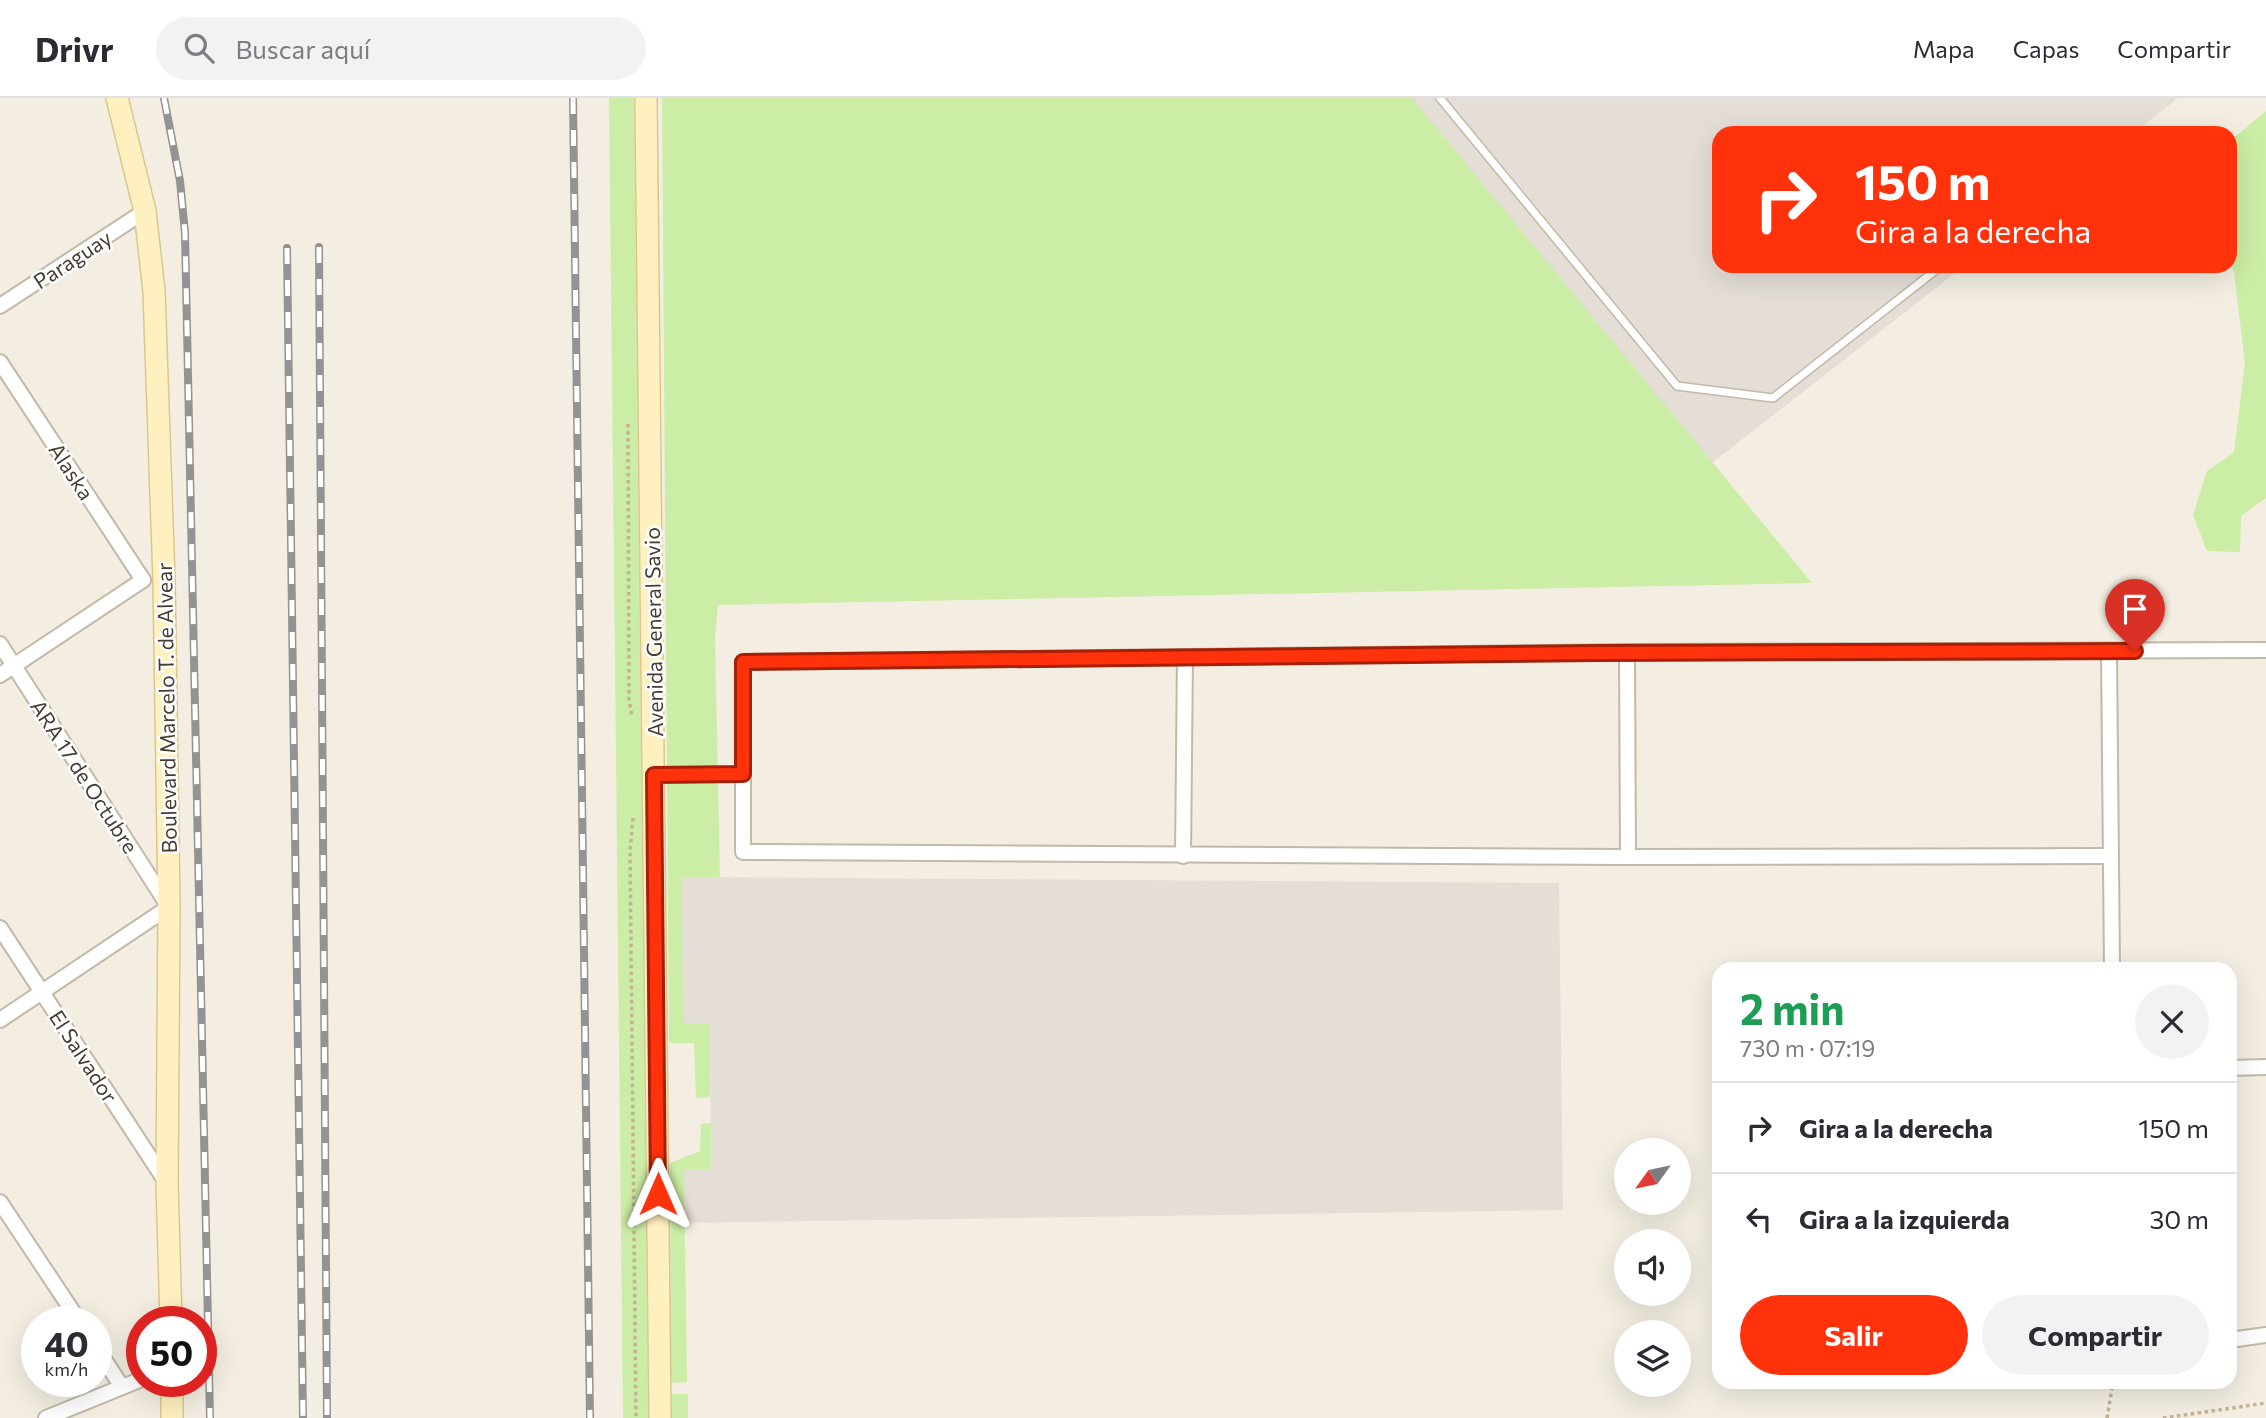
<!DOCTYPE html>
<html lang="es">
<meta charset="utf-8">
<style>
body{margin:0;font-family:Commissioner,sans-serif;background:#f2f2f3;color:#2b2b33;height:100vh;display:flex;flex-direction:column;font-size:26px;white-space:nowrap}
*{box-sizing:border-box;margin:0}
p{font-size:23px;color:#7c7c81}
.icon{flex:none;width:38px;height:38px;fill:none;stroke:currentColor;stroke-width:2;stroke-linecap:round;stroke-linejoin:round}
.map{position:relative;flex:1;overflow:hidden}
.side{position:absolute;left:1712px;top:864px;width:525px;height:427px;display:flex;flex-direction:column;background:#fff;border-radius:21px;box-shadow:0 7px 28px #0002}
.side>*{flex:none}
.top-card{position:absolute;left:1712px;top:28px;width:525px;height:147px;border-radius:21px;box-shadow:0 7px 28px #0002;background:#ff320c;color:#fff;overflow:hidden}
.needle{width:46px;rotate:237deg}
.fabs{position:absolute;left:1614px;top:1040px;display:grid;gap:14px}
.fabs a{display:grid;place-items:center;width:77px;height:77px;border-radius:50%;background:#fff;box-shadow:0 7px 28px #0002;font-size:35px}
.speed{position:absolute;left:21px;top:1208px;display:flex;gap:14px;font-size:35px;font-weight:700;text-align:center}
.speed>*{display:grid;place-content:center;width:91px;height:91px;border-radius:50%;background:#fff;box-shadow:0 7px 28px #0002;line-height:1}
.speed small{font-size:18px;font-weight:400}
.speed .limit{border:10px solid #d22;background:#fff;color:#111}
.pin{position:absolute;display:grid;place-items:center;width:60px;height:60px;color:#fff;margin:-72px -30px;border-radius:50% 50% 50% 0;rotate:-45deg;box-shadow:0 0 7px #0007}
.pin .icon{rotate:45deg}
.me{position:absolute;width:77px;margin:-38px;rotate:0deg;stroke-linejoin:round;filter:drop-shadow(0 0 5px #0008)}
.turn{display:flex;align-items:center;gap:24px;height:147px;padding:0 28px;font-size:32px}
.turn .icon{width:91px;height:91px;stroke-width:2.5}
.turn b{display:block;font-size:49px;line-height:60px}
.round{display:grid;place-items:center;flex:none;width:74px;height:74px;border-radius:37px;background:#f2f2f3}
.headline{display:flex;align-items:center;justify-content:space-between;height:119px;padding:0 28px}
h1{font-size:42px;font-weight:700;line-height:52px;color:#1e9e55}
.cta{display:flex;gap:14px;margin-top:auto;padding:14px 28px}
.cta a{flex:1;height:80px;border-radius:42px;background:#ff320c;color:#fff;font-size:28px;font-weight:700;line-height:80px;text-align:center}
.cta a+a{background:#f2f2f3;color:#2b2b33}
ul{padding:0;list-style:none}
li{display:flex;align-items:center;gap:21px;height:91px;padding:0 28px;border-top:2px solid #e1e1e2}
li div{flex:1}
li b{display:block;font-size:26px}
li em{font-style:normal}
header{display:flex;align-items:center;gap:42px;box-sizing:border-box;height:98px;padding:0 35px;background:#fff;border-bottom:2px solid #e1e1e2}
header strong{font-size:33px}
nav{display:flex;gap:38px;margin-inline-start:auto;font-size:24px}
.search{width:490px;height:63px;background:#f2f2f3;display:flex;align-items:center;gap:18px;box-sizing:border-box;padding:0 24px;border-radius:38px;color:#7c7c81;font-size:26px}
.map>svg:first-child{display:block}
</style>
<header>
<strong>Drivr</strong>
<div class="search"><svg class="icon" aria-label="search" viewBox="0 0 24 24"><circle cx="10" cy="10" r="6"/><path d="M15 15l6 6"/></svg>Buscar aquí</div>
<nav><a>Mapa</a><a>Capas</a><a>Compartir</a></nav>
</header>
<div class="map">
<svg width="2266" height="1320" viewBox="0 0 2266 1320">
<rect width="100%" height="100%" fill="#f3eee1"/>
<g fill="#e4ded7">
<path d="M1411,0H2178L2134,35H1718V168H1964L1712,365Z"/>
<path d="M682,779L1559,785L1563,1112L684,1125V1071L711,1070L710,926L683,925Z"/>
</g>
<g fill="#cceda5">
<path d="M609,0H634L648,1320H623Z"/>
<path d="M662,0H1412L1812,485L718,507L715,539L720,779H682L683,925L710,926V999L696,1000L694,945H669Z"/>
<path d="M2266,13V400L2241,418L2240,454L2207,453L2193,417L2207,373L2234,354L2245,264L2234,175L2230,162V43Z"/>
<path d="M711,1025V1071H684L687,1284L671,1285L670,1065L700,1053L701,1026Z"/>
<rect x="672" y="1296" width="16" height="24"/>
</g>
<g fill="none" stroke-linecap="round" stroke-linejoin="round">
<defs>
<g id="lane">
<path d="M1440,0L1677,288L1773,300L1941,168"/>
<path d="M656,677L743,676"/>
</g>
<g id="street">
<path d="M0,208L145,113"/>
<path d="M0,264L143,482"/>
<path d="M0,546L169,809L0,922"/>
<path d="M2109,553L2112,872"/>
<path d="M1627,554L1628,759"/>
<path d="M0,577L143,482"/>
<path d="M1183,758L1185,559"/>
<path d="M2110,758L1628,759L743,754V564L1627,554L2266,552"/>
<path d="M0,830L166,1084"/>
<path d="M2230,970L2266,969"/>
<path d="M0,1104L79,1223"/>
<path d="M2230,1242L2266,1237"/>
<path d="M96,1249L122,1289"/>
<path d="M46,1320L142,1281"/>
</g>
<g id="secondary">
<path d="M117,0L145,113L154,193L164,482L169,809L167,1086L171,1223"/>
<path d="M646,0L660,1320"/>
<path d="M172,1320V1283"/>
</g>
</defs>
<use href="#lane" stroke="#c2b9a6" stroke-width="10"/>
<use href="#street" stroke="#c2b9a6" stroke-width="18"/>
<use href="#secondary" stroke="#dbc78d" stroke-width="24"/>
<g stroke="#c3b293" stroke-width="3.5" stroke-dasharray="3.5 3.5" stroke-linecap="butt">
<path d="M628,326L629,602L632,619"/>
<path d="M633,720L630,752L636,1320"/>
<path d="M2107,1320L2113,1284"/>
<path d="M2163,1320L2266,1305"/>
</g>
<use href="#lane" stroke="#fff" stroke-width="7"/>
<use href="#street" stroke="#fff" stroke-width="14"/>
<use href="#secondary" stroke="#fff0bf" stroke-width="21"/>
<defs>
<g id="rail">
<path d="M164,0L180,83L185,135L210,1320"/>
<path d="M573,0L590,1320"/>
<path d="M319,149L327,1320"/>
<path d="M287,150L303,1320"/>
</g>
</defs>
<use href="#rail" stroke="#939393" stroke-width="8"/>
<use href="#rail" stroke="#fff" stroke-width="5" stroke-dasharray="16" stroke-linecap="butt"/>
</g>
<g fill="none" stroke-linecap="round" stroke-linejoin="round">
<defs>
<path id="route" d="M658,1096L654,677L743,676V564L1600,555L2135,553"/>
</defs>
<use href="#route" stroke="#a62008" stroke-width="18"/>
<use href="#route" stroke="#ff320c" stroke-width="12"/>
</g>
<g text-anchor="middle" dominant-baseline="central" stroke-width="5" stroke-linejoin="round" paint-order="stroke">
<g font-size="21" fill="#453d32" stroke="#fff">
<text transform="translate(72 161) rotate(-33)">Paraguay</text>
<text transform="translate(72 373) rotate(57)">Alaska</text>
<text transform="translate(653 534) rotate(-91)">Avenida General Savio</text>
<text transform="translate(166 610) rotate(-91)">Boulevard Marcelo T. de Alvear</text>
<text transform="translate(85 678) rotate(57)">ARA 17 de Octubre</text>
<text transform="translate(84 958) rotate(57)">El Salvador</text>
</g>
</g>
</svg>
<div class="fabs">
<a><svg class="needle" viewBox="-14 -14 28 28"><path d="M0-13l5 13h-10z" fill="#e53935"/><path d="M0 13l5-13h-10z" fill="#7c7c81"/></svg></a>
<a><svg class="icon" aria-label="sound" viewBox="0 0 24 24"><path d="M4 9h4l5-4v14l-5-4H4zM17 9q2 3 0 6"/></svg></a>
<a><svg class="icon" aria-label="layers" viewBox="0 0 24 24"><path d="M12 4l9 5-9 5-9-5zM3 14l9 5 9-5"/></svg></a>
</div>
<div class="speed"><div>40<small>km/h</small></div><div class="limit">50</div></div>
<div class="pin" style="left:2135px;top:553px;background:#d93025"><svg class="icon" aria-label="arrive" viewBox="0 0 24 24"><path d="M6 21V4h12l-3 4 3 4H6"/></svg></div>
<svg class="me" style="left:658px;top:1096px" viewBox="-20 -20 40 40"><path d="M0-17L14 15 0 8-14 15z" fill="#ff320c" stroke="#fff" stroke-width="4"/></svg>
<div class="top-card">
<div class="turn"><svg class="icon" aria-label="right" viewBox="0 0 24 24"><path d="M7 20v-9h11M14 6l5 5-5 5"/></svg><div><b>150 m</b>Gira a la derecha</div></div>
</div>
<section class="side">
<div class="headline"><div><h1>2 min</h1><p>730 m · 07:19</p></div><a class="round"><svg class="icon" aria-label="close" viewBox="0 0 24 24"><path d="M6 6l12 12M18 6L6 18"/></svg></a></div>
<ul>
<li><svg class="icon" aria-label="right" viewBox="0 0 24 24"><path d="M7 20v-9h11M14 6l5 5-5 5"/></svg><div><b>Gira a la derecha</b></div><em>150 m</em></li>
<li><svg class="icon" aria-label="left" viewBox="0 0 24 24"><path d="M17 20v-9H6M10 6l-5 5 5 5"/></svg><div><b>Gira a la izquierda</b></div><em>30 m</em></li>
</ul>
<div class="cta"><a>Salir</a><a>Compartir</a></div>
</section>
</div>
